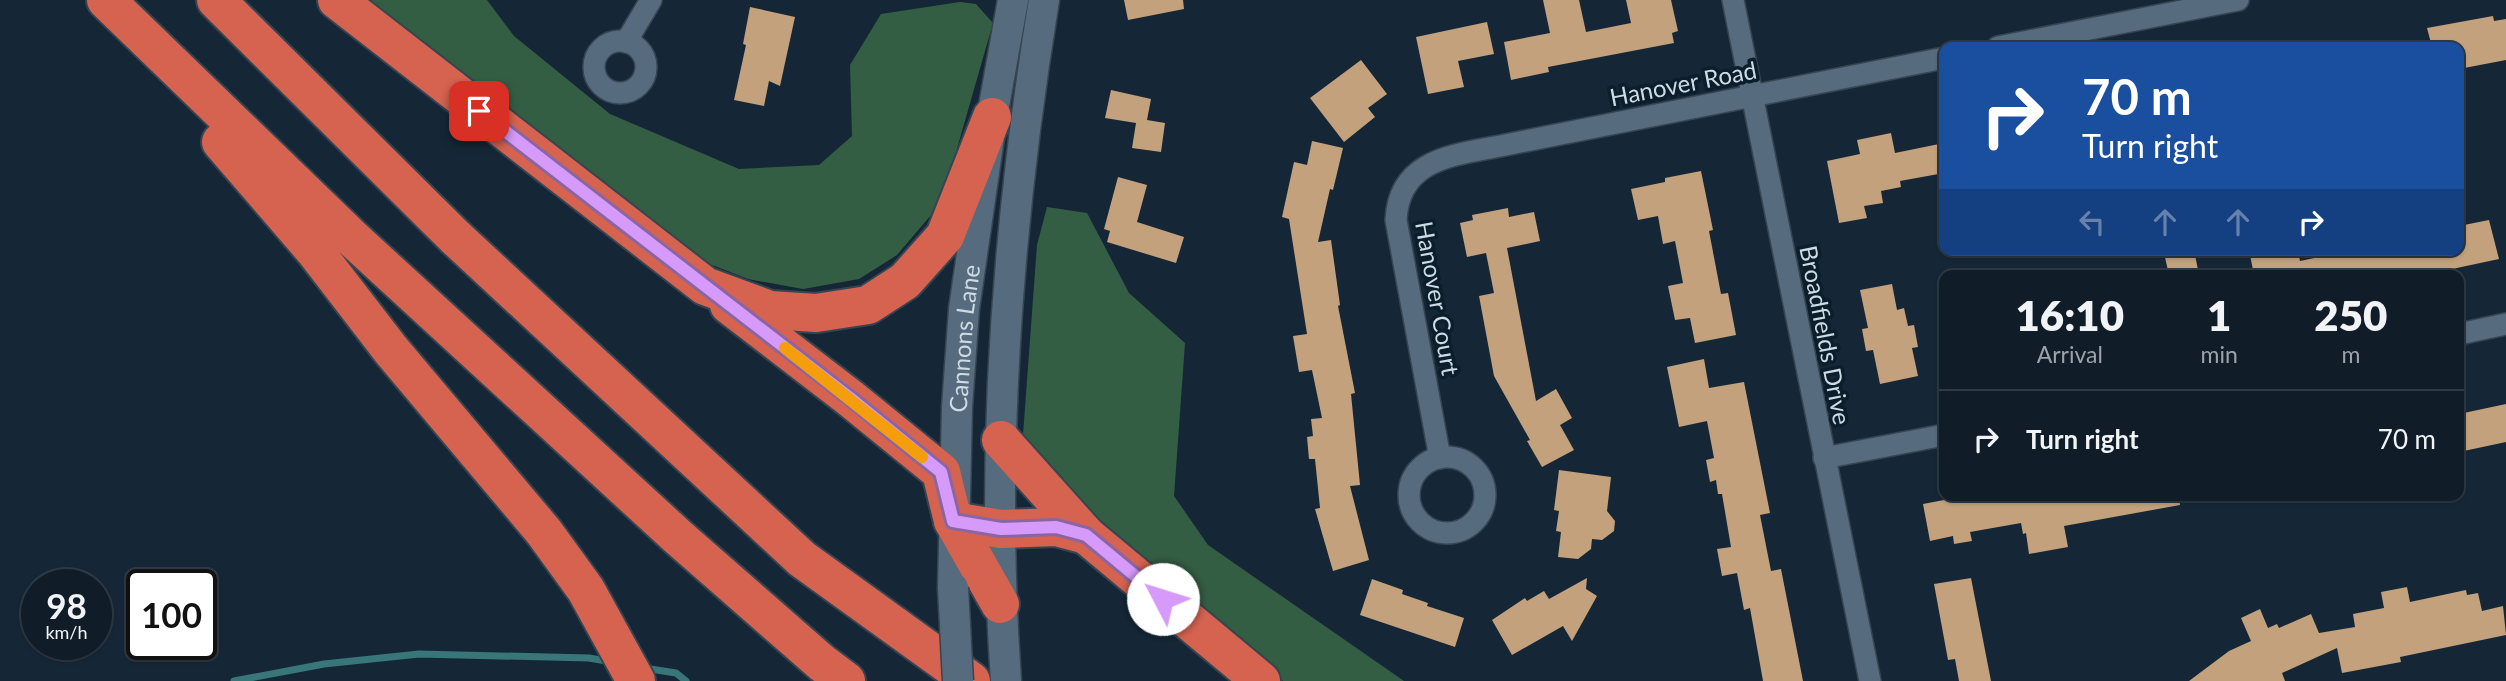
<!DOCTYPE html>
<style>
body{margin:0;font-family:Lato,sans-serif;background:#192631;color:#f1f3f6;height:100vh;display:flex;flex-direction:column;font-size:26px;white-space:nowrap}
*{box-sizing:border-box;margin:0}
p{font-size:23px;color:#9ca2a8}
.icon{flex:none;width:38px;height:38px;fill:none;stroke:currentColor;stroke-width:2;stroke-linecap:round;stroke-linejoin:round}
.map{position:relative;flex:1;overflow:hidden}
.drawer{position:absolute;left:1939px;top:270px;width:525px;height:231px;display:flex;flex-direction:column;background:#101d29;border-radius:14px;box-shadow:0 2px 5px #0004,0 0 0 2px #303b46}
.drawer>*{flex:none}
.top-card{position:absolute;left:1939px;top:42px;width:525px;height:214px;border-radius:14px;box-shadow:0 2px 5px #0004,0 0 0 2px #303b46;background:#1a4fa0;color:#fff;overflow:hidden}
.speed{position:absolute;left:21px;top:569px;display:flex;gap:14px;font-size:35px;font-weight:700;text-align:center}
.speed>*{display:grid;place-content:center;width:91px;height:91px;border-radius:50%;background:#101d29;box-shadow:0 2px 5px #0004,0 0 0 2px #303b46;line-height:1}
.speed small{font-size:18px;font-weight:400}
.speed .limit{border:4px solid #111;border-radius:10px;background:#fff;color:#111}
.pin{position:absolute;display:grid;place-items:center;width:60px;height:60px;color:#fff;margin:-30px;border-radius:14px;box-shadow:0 4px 10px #0006}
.me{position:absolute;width:77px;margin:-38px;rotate:310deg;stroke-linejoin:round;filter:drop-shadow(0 0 5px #0008)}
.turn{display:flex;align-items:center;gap:24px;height:147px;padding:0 28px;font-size:32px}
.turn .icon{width:91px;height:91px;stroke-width:2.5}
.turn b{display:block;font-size:49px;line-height:60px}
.lanes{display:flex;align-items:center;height:66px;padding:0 28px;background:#0003;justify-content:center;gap:35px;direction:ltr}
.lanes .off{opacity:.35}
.eta{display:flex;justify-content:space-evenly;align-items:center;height:119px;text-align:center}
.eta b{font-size:42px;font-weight:800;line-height:49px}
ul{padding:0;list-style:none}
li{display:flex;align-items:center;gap:21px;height:98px;padding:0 28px;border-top:2px solid #303b46}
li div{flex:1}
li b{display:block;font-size:26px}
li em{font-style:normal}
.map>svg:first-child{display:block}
</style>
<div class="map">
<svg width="2506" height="681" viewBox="0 0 2506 681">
<rect width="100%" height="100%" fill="#152737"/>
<g fill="#345e44">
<path d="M362,0H487L514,36L610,114L739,169L819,165L852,136L850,65L881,14L960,2L976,4L993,23L952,166L931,215L897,255L859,279L803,289L748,279L702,261Z"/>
<path d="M1047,207L1087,213L1129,293L1185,343L1174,496L1208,545L1404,681H1283L1060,485L1023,435L1037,245Z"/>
</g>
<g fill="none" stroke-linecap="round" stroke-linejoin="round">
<g stroke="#38767a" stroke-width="7">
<path d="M644,668L676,673L686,681"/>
<path d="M234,681L324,664L419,654L589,658L612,662"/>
</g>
</g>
<g fill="#c3a17c">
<path d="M1124,0H1183L1184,9L1128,20Z"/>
<path d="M1543,0H1579L1586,32L1631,23L1626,0H1671L1678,31L1672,33L1674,43L1548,67L1549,72L1511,80L1504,42L1550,33Z"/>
<path d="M750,7L795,17L780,86L769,81L764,106L734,100L746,45L743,44Z"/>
<path d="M2493,16L2494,21L2506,19V60L2459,69V47H2432L2427,28Z"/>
<path d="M1487,22L1494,54L1458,61L1464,87L1428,94L1416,37Z"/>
<path d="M1361,60L1387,94L1368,108L1375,117L1344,142L1310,98Z"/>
<path d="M1111,90L1151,99L1147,120L1165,123L1161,152L1132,148L1136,123L1105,118Z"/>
<path d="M1891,133L1895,153L1944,143V173L1900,181L1901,187L1881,191L1883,203L1864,206L1867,218L1839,223L1827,161L1860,154L1857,140Z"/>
<path d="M1312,141L1343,148L1333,190L1330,189L1318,242L1331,240L1340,305L1338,306L1355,393L1351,394L1360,485L1350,486L1369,560L1333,571L1315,509L1320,508L1315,459H1309L1307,437L1313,436L1311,419L1322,418L1312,370L1299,372L1293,336L1307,334L1289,219L1282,217L1294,162L1307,165Z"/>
<path d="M1701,171L1713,230L1709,231L1721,294L1728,293L1736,335L1695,343L1690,318L1675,320L1668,286L1683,283L1675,241L1663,244L1658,216L1638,220L1631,189L1665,182V178Z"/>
<path d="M1118,177L1147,185L1137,222L1184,237L1176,263L1107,242L1110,231L1104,229Z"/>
<path d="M1508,208L1509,217L1534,212L1540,241L1507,248L1536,401L1556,389L1572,418L1560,425L1574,450L1542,467L1527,441L1530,440L1494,376L1479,296L1494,293L1486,253L1467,257L1460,223L1473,220L1472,215Z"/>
<path d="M2489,220L2499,259L2424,275H2254L2250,255L2264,252V250H2298L2300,261L2352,250H2459V226Z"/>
<path d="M2176,250H2194L2199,275H2169L2164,253Z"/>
<path d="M1892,284L1897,310L1904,308L1908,326L1914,325L1918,347L1912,348L1918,376L1880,384L1873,350L1866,351L1862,329L1868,328L1860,290Z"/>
<path d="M1704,359L1709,388L1744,382L1770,513L1760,515L1771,571L1781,569L1803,681H1763L1750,608L1744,610L1737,573L1722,576L1717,549L1731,547L1722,494H1718L1716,480L1710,482L1706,460L1714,458L1707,421L1679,427L1667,367Z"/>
<path d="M2506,404V442L2459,452V414Z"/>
<path d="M1559,470L1611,477L1607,511L1615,521L1614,531L1602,540L1592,539L1591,549L1578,559L1558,557L1561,532L1556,531L1559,511L1554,510Z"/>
<path d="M1943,495H1986L1987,501L2019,495H2179L2180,505L2064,526L2068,547L2029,554L2026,533L2023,534L2021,523L1970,532L1972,541L1954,544L1953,536L1930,541L1923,504L1944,500Z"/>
<path d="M1587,578L1586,589L1597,596L1572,641L1563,626L1512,655L1492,620L1525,598L1527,601L1544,591L1549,599Z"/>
<path d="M1971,578L1991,681H1959L1955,659L1948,660L1934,584Z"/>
<path d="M1372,579L1403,590L1402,594L1428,603L1427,606L1464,618L1455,647L1360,615Z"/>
<path d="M2407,587L2410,602L2466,590L2467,595L2478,593L2482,611L2503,606L2506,635L2400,657L2401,662L2342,673L2337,648L2282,673L2285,681H2189L2229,651L2251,641L2241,618L2260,609L2268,628L2277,624L2279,628L2311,614L2319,633L2355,627L2353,614L2384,608L2381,592Z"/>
</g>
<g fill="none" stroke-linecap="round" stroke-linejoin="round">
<defs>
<g id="street">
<path d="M1733,0L1870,681"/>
<circle cx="620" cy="67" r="26"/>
<path d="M626,42L651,0"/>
<path d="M1998,47L2238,0"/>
<path d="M2459,334L2506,324"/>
<circle cx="1447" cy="495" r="38"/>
<path d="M1440,458L1396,220C1399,157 1457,155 1505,145L1944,58"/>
<path d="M1824,458L1944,435"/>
</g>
<g id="secondary">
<path id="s1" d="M953,588L957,407L964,309L992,117L1013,0"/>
<path d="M1006,681C990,454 1007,225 1044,0"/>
</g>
<g id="highway">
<path d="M106,0L351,237L678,537L822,663L846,681"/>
<path d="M216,0L455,237L802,559L971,681"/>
<path d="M337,0L705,286L770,310L816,313L868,305L905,281L945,236L992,117"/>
<path d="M221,142L314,250L391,350L544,532L586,590L636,681"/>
<path d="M729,305L850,398L941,472L953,521L1000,604"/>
<path d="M1001,440L1086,535L1261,681"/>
<path d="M953,521L1001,529L1056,527L1086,535"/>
</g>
</defs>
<use href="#street" stroke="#364551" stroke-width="24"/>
<use href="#secondary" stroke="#364551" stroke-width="33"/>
<use href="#highway" stroke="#364551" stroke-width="42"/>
<use href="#street" stroke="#566b7d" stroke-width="21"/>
<use href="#secondary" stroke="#566b7d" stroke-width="30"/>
<use href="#highway" stroke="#d66350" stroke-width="38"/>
<defs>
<path id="secondary-bridge" d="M953,588L958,681"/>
</defs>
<use href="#secondary-bridge" stroke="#364551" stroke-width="33" stroke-linecap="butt"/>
<use href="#secondary-bridge" stroke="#566b7d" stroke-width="30"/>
</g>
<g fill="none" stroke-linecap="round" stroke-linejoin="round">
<defs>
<path id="route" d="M479,111L850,398L941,472L953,521L1001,529L1056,527L1086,535L1163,599"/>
</defs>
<use href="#route" stroke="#8b65a2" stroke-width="18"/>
<use href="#route" stroke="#d69bfa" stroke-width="12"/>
<path stroke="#f59e0b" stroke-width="12" d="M785,348L922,457"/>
</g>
<g text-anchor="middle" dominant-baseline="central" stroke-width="7" stroke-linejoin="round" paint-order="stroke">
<g font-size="24" fill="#cedae4" stroke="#0b1e2c">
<text transform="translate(1683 83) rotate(-11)">Hanover Road</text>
<text transform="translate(1438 298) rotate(80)">Hanover Court</text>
<text transform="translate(1826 335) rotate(79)">Broadfields Drive</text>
<text stroke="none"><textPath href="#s1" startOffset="250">Cannons Lane</textPath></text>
</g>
</g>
</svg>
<div class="speed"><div>98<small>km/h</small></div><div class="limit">100</div></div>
<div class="pin" style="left:479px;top:111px;background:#d93025"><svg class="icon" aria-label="arrive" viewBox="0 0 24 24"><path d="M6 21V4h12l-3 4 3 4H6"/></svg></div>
<svg class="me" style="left:1163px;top:599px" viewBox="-20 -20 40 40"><circle r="19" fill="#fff"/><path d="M0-13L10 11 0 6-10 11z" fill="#d69bfa"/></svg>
<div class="top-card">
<div class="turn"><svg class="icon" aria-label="right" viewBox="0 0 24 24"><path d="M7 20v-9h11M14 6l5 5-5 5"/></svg><div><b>70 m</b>Turn right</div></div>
<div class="lanes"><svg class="icon off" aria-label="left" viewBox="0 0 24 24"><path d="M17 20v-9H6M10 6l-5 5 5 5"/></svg><svg class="icon off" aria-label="ahead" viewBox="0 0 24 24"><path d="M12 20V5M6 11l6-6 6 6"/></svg><svg class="icon off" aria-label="ahead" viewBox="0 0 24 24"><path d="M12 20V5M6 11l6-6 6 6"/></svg><svg class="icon" aria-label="right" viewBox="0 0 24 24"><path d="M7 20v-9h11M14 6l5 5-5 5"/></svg></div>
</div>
<section class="drawer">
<div class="eta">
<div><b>16:10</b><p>Arrival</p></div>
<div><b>1</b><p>min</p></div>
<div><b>250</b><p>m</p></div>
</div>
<ul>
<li><svg class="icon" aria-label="right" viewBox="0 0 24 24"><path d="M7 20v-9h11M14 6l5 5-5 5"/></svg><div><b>Turn right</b></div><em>70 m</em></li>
</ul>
</section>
</div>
